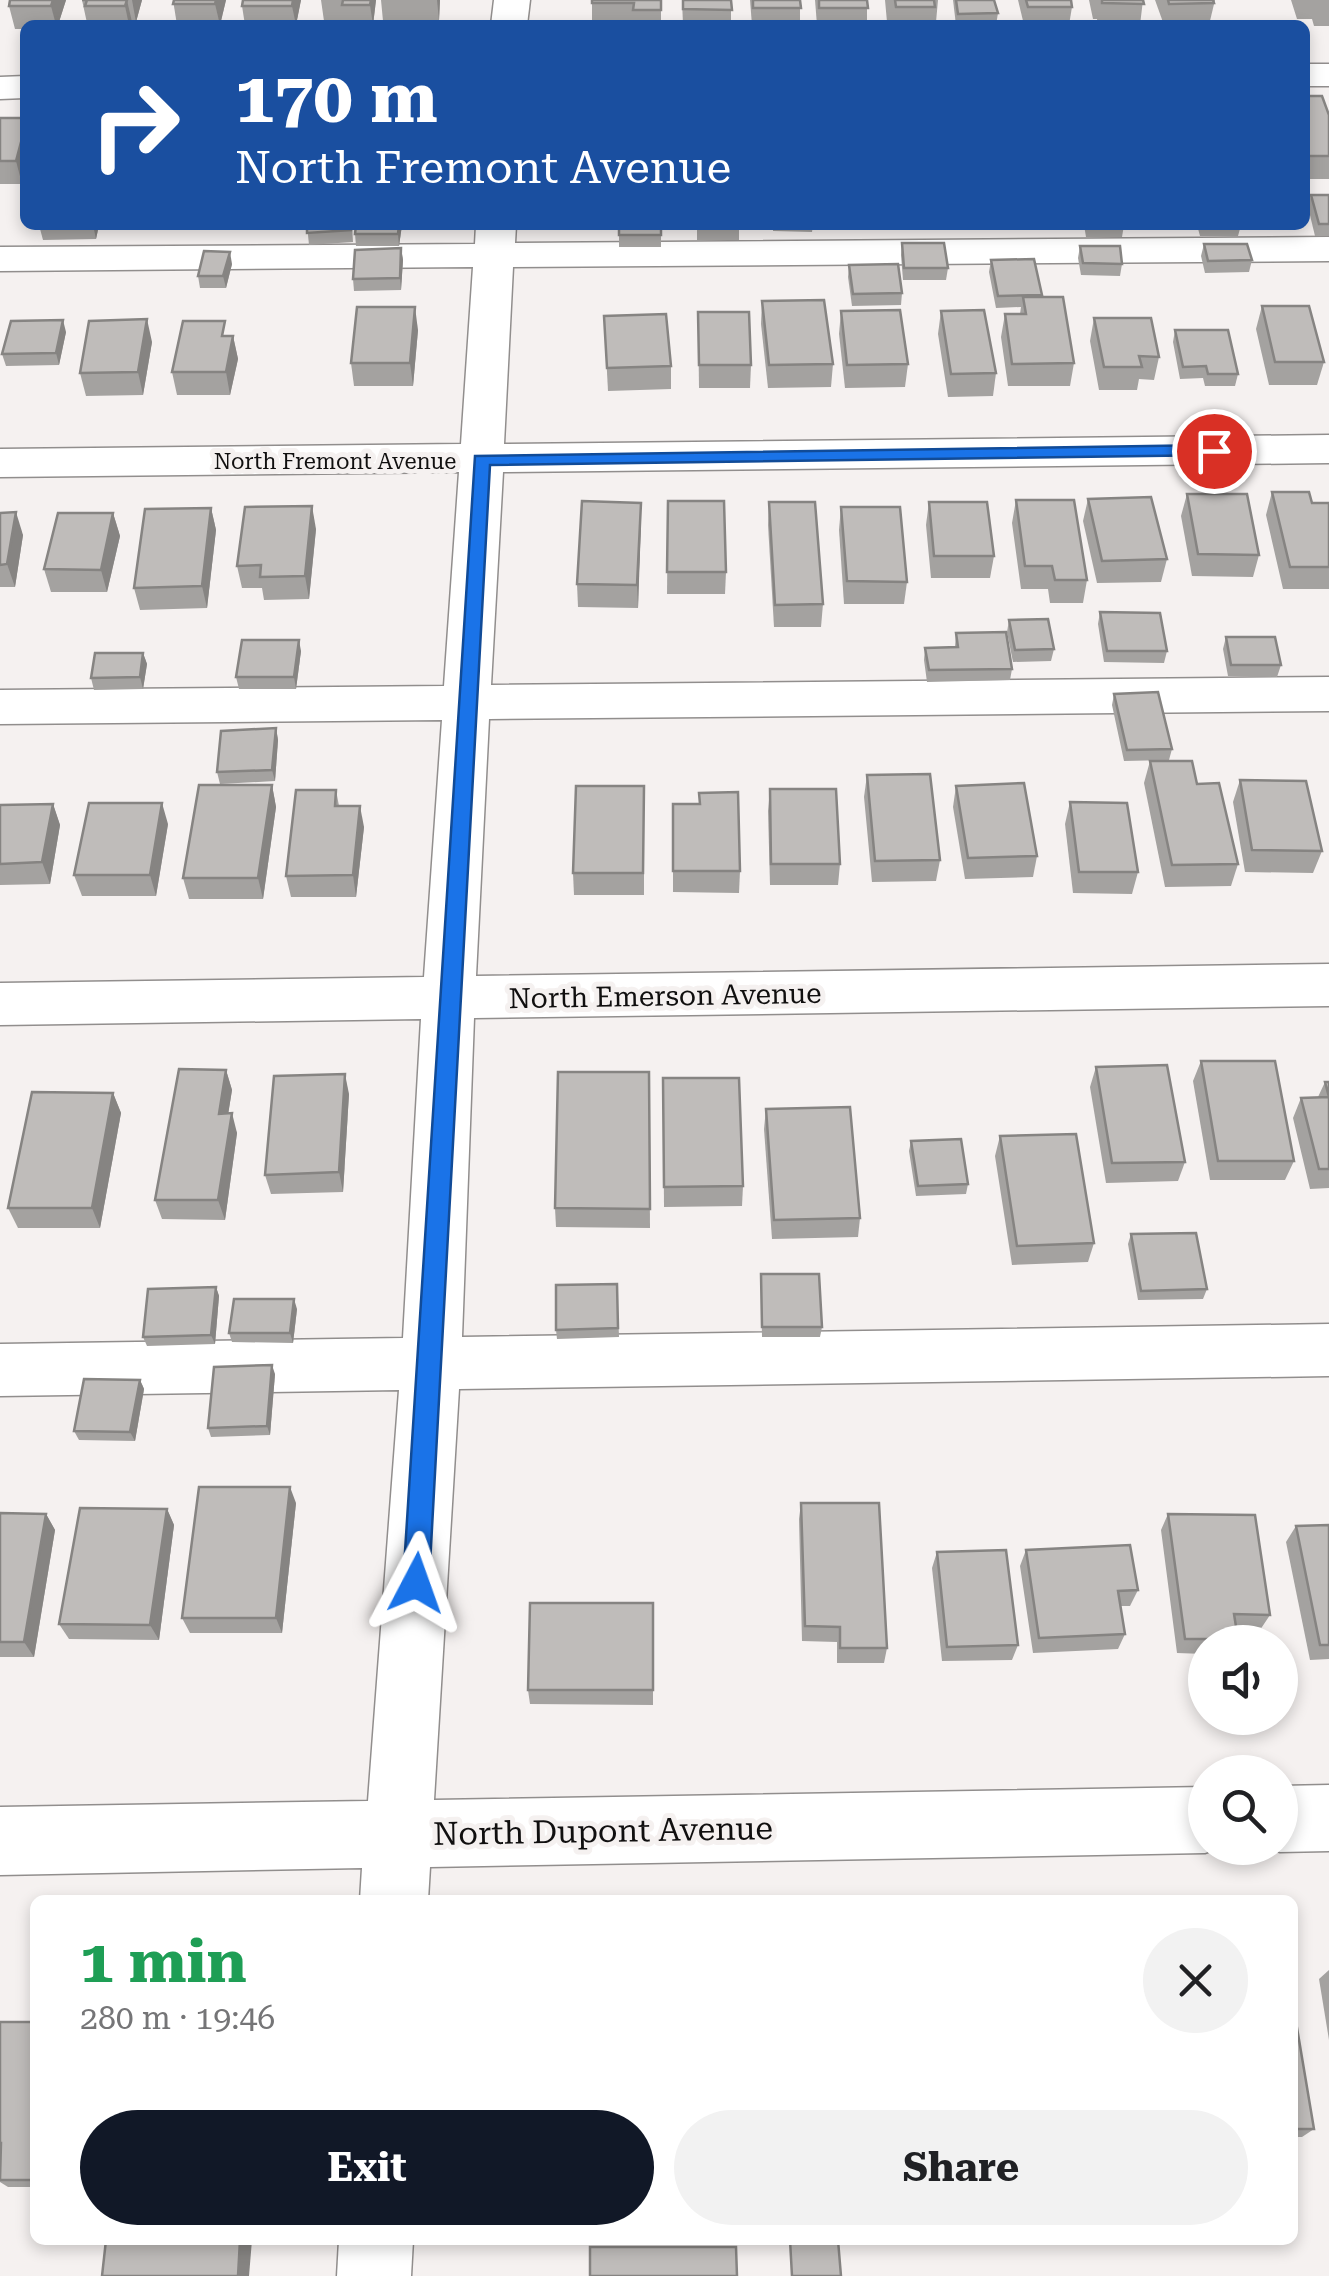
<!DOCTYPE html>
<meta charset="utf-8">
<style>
body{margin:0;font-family:"Roboto Serif",serif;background:#f2f2f2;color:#202124;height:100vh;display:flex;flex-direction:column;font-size:38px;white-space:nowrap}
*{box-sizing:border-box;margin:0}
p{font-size:32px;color:#757577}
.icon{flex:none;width:55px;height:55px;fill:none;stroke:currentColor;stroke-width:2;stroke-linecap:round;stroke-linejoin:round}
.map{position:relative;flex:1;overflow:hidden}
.sheet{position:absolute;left:30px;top:1895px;width:1268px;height:350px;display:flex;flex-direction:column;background:#fff;border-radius:15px;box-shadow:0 5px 15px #0003}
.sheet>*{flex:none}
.guide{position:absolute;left:20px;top:20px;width:1290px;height:210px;border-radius:15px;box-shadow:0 5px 15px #0003;background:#1a4fa0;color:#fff;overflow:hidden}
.controls{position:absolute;left:1188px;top:1625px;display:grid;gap:20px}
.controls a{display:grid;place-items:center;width:110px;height:110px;border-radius:50%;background:#fff;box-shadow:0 5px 15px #0003;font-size:50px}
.pin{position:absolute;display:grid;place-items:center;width:85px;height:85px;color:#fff;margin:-42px;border:5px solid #fff;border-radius:50%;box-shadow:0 2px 10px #0007}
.me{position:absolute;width:110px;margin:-55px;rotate:4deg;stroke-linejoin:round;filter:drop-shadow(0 0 8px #0008)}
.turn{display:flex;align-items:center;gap:35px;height:210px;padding:0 50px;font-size:45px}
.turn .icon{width:130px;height:130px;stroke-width:2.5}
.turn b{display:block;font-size:70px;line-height:85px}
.round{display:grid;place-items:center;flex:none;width:105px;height:105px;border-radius:52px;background:#f2f2f2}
.headline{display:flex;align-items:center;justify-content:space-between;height:170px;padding:0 50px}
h1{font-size:60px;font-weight:700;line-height:75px;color:#1e9e55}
.primary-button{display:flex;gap:20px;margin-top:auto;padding:20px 50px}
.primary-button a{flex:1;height:115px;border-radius:60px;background:#111827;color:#fff;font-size:40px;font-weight:700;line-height:115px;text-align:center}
.primary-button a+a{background:#f2f2f2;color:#202124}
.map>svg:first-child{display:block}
</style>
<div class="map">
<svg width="1329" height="2276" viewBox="0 0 1329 2276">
<rect width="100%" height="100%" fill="#f5f1f0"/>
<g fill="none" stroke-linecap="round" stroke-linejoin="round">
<defs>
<g id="minor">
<path d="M494,0H530L527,25H491Z"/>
<rect x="1305" y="64" width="24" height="22"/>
<path d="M25,76V98L0,99V77Z"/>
<path d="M476,225H516L515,243L1329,237V261L513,267L504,444L1329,435V463L503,472L491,685L1329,677V711L489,719L476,976L1329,964V1006L474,1018L462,1337L1329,1324V1376L459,1389L434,1800L1205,1787V1848H1219L1205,1853L430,1867L428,1900H360L362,1868L0,1875V1807L368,1801L399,1390L0,1396V1344L403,1338L421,1019L0,1025V983L424,977L442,720L0,724V690L444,686L459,472L0,477V449L461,444L473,267L0,271V247L475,244Z"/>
<path d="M1329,1785V1851L1280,1852L1268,1848H1280V1786Z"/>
<path d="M339,2240H413L411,2276H337Z"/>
</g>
</defs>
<use href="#minor" stroke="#918e8d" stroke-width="3"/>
<use href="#minor" fill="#fff" fill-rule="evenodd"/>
</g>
<g fill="#a4a2a0">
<path d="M10,0H66L58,25H25V29H15L9,6Z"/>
<path d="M82,0H142L136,22H132L131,25H89L87,23Z"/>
<path d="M173,0H226L220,25H177Z"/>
<path d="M243,0H301L296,25H245L242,6Z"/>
<path d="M321,0H376L373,25H344V21H324Z"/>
<path d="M381,0H440L439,20H426V24H410V21H383Z"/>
<rect x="592" y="0" width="69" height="25"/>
<path d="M682,0H731V25H683Z"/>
<path d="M750,0H800V25H752Z"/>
<path d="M815,0H867V25H817Z"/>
<path d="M885,0H938L936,22H933V25H893V22H887Z"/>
<path d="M953,0H994L998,13L996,25H956Z"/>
<path d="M1018,0H1071L1072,7L1069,25H1024Z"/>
<path d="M1089,0H1143L1140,25H1098L1097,19H1093Z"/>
<path d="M1155,0H1215L1209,25H1164Z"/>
<path d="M1291,0H1329V26H1314L1312,19H1297Z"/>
<path d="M1305,96L1329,115V179H1305Z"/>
<path d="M0,118H25V172L22,184H0Z"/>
<path d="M1311,195H1329V236H1315L1308,207Z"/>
<path d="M39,225H99L96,239L43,240Z"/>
<path d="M307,225H352L353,242L309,245Z"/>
<path d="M356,225H402L399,246H356L355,234Z"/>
<rect x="619" y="225" width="42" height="22"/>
<rect x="697" y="225" width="42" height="15"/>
<path d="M773,225H813L812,232L773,231Z"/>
<path d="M841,225H894L893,230H841Z"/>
<path d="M1084,225H1124L1122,237H1086Z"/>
<path d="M1197,225H1241L1238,236H1200Z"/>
<path d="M902,243L948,268L946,280H903L901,255Z"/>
<path d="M1204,244L1252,260L1249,272L1205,273L1201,256Z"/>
<path d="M1080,246L1122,264L1120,276L1081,275L1078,258Z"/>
<path d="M401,248L403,260L401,290L354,291L353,279Z"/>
<path d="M991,260L1042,295L1041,297L1074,363L1070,386H1008L1001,337L1005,314H1020L1021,307L996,308L989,272Z"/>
<path d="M232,264L226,288H200L198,276Z"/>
<path d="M849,265L902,293L901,305L852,306L848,277Z"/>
<path d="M762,301L833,364L831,387L768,388L761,324Z"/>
<path d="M1262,306L1324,362L1317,385H1269L1256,329Z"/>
<path d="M841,311L908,364L905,387L845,388L839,334Z"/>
<path d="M941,311L996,373L993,396L948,397L938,334Z"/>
<path d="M698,312L751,365L750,388H699Z"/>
<path d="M604,316L671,366V389L608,391Z"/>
<path d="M1094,318L1159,357L1154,380L1139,379L1137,390H1099L1090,341Z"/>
<path d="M418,330L413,386H354L351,363Z"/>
<path d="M1175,330L1238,374L1235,386H1205L1203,378L1180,379L1173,342Z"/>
<path d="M66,332L59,365L6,366L2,354Z"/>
<path d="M233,336L238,359L230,395H177L172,372Z"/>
<path d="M152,342L143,395L86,396L80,373Z"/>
<path d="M1272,492L1312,503H1329V589H1283L1266,515Z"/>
<path d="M1187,494L1259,555L1253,577L1192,576L1181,516Z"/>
<path d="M1088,499L1167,559L1161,582L1097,583L1083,521Z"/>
<path d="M1016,500L1087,580L1083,603H1050L1048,589H1021L1012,523Z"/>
<path d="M668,501L726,572L725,594H667Z"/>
<path d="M769,502L823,604L821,627H774L768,525Z"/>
<path d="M929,502L994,556L990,578H931L926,525Z"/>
<path d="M641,503L638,608L578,607L577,584Z"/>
<path d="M841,507L907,582L904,604H844L839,530Z"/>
<path d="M211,508L216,530L207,608L140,610L134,588Z"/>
<path d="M0,513L23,535L15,587H0Z"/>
<path d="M113,513L120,536L107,592H51L44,569Z"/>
<path d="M316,529L309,599L264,600L262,588H242L237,566Z"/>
<path d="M1100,612L1167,651L1164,663L1104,662L1098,624Z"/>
<path d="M1009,620L1054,649L1051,661L1013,662L1007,632Z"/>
<path d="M956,633L1012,669L1010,680L927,682L924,660L925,648L955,647Z"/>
<path d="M1226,637L1281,665L1277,677L1228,676L1223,649Z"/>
<path d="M301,651L296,689H239L236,677Z"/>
<path d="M143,653L147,664L143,689L94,690L91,678Z"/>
<path d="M1114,694L1172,749L1169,760L1124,761L1112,705Z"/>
<path d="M276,728L278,740L275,781L220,784L217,772Z"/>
<path d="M1150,761L1238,864L1231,886L1165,887L1144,783Z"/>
<path d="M867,775L940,860L936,881L872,882L864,797Z"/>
<path d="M1240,780L1322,851L1313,873L1245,872L1233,802Z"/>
<path d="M272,785L276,807L263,899H189L183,878Z"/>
<path d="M644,786V895H574L573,873Z"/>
<path d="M956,786L1037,856L1033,877L965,879L953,807Z"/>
<path d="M770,789L840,864L838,885H770L768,811Z"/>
<path d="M336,790L339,806L364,827L356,897H291L286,876Z"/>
<path d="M1070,802L1138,872L1132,894L1073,893L1065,824Z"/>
<path d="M53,804L60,825L50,884L0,885V805Z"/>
<path d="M673,804L740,871L739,893L673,892Z"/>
<path d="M168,824L156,896H82L74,875Z"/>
<path d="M1201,1061L1294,1161L1285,1180H1210L1193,1081Z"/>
<path d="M1096,1067L1185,1162L1178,1181L1106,1183L1090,1087Z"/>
<path d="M226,1070L232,1090L228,1114L237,1133L225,1220L162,1219L155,1200Z"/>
<path d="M649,1072L650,1228L556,1227L555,1208Z"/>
<path d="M663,1078L743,1186L742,1206L664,1207Z"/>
<path d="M1325,1082H1329V1188L1310,1189L1293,1118L1301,1098L1318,1097Z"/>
<path d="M113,1093L121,1113L100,1228H18L8,1208Z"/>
<path d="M349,1094L343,1192L271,1194L265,1175Z"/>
<path d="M766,1109L860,1218L858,1237L772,1239L764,1129Z"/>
<path d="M1000,1136L1094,1243L1088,1262L1012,1265L995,1156Z"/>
<path d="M911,1141L968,1184L966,1194L916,1196L909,1151Z"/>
<path d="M1131,1234L1207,1289L1203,1299L1138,1300L1128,1244Z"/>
<path d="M761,1274L822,1327L820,1337H762Z"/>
<path d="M617,1284L619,1337L557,1339L556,1330Z"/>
<path d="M216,1287L219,1296L215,1344L147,1346L143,1337Z"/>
<path d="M297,1309L293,1343L232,1342L229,1333Z"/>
<path d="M275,1374L270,1435L211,1437L208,1428Z"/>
<path d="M140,1380L144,1389L135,1441L79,1440L74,1431Z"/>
<path d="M296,1503L282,1633H190L182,1618Z"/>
<path d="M801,1503L887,1648L884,1663H837V1642L802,1641L799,1519Z"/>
<path d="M167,1509L174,1525L159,1640L69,1639L59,1624Z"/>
<path d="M0,1513L46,1514L55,1530L34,1657H0Z"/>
<path d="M1168,1514L1270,1615L1260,1630L1236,1629L1238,1639L1236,1642H1205V1654L1177,1653L1161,1530Z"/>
<path d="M1329,1525V1659L1310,1660L1286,1542L1296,1526Z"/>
<path d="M1026,1550L1138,1590L1130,1606H1120L1125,1634L1118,1649L1033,1653L1020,1566Z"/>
<path d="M937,1552L1018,1645L1012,1660L942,1661L932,1568Z"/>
<path d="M653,1603V1705L530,1704L528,1690Z"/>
<path d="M1329,1970V2040L1319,1979Z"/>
<path d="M1292,1998L1314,2129L1302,2137H1292Z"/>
<path d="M0,2022H35V2187H8L0,2182Z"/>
</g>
<g fill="#868482">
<path d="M53,0H66L58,25H56L51,6Z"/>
<path d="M127,0L132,22L131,25H129L125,6Z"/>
<path d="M132,0H142L136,22Z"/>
<path d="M216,0H226L220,25L215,4Z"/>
<path d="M293,0H301L296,25L292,6Z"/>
<path d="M371,0H376L373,25L370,5Z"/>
<path d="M437,0H440L439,20Z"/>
<path d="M25,127V172L22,184L16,161Z"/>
<path d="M93,225H99L96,239Z"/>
<path d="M399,225H402L399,246L398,234Z"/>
<path d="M401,248L403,260L401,290L400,278Z"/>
<path d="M230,252L232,264L226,288L223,276Z"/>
<path d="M415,307L418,330L413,386L410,363Z"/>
<path d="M147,319L152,342L143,395L138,372Z"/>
<path d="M63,320L66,332L59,365L56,353Z"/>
<path d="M233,336L238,359L230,395L226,372Z"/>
<path d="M641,503V525L638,608L637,585Z"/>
<path d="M312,506L316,529L309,599L305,576Z"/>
<path d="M211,508L216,530L207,608L202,586Z"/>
<path d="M16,512L23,535L15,587L7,564Z"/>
<path d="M113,513L120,536L107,592L101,570Z"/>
<path d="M299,640L301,651L296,689L294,677Z"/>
<path d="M143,653L147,664L143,689L140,677Z"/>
<path d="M276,728L278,740L275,781L272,770Z"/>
<path d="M272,785L276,807L263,899L258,878Z"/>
<path d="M162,803L168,824L156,896L150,875Z"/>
<path d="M53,804L60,825L50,884L42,862Z"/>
<path d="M360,806L364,827L356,897L353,875Z"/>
<path d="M226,1070L232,1090L225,1134L219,1114Z"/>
<path d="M345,1074L349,1094L343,1192L339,1172Z"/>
<path d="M113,1093L121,1113L100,1228L92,1208Z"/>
<path d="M232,1113L237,1133L225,1220L218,1200Z"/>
<path d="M216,1287L219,1296L215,1344L211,1335Z"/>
<path d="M294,1299L297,1309L293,1343L290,1333Z"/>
<path d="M272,1365L275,1374L270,1435L267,1426Z"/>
<path d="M140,1380L144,1389L135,1441L130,1432Z"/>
<path d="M290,1487L296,1503L282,1633L276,1618Z"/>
<path d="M167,1509L174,1525L159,1640L150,1625Z"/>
<path d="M46,1514L55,1530L34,1657L24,1642Z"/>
<path d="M240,2240H252L249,2276H238Z"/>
</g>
<g fill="#bfbcba" stroke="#868482" stroke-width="2.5">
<path d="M10,0H53L51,6H9Z"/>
<path d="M82,0H127L125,6H85L87,0Z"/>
<path d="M174,0H216L215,4H173Z"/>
<path d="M243,0H293L292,6H242Z"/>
<path d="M343,0H371L370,5H342Z"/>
<path d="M592,0H661V10H633L634,3H592Z"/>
<path d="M683,0H731L732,10L683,9Z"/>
<path d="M753,0H800L801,8H753Z"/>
<path d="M819,0H867L868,8H819Z"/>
<path d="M895,0H934L935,7H896Z"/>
<path d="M956,0H994L998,13L958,14Z"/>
<path d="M1026,0H1071L1072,7H1028Z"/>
<path d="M1102,0H1143L1144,4L1102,3Z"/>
<path d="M1168,0H1213L1214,3L1169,4Z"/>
<path d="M1305,96H1322L1329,115V156H1305Z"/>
<path d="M0,118H25V127L16,161H0Z"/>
<path d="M1311,195H1329V224H1319Z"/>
<path d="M307,225H351V230L307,233Z"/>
<path d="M356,225H399L398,234H355Z"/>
<rect x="619" y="225" width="42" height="10"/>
<rect x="697" y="225" width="42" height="3"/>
<path d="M902,243H944L948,268H904Z"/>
<path d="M1204,244H1247L1252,260L1208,261Z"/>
<path d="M1080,246H1120L1122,264L1083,263Z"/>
<path d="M401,248L400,278L353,279L355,250Z"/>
<path d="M204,251L230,252L223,276H198Z"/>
<path d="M1034,259L1042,295L998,296L991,260Z"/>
<path d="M898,264L902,293L853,294L849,265Z"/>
<path d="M1023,297H1063L1074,363L1012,364L1005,314H1026Z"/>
<path d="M824,300L833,364L769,365L762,301Z"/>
<path d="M1262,306H1309L1324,362H1275Z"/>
<path d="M357,307H415L410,363H351Z"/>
<path d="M900,310L908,364L847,365L841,311Z"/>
<path d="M984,310L996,373L951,374L941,311Z"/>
<path d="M698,312H749L751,365H699Z"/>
<path d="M666,314L671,366L607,368L604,316Z"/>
<path d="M1094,318H1151L1159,357L1139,356L1142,367H1104Z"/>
<path d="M147,319L138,372L80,373L89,321Z"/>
<path d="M63,320L56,353L2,354L11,321Z"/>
<path d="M183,321H225L222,336H233L226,372H172Z"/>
<path d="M1175,330H1228L1238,374H1208L1206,366L1183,367Z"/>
<path d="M1272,492H1309L1312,503H1329V567H1290Z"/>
<path d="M1187,494H1247L1259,555L1198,554Z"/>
<path d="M1151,497L1167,559L1102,561L1088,499Z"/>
<path d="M1016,500H1074L1087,580H1055L1052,566H1025Z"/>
<path d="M582,501L641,503L637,585L577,584Z"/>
<path d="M668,501H724L726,572H667Z"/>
<path d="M769,502H815L823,604L775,605Z"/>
<path d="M929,502H987L994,556H934Z"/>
<path d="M312,506L305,576L260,577L261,565L237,566L245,507Z"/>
<path d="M841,507H900L907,582L847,581Z"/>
<path d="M211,508L202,586L134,588L145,509Z"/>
<path d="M16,512L7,564L0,565V513Z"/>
<path d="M58,513H113L101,570L44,569Z"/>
<path d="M1100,612L1160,613L1167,651H1107Z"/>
<path d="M1048,619L1054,649L1015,650L1009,620Z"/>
<path d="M1006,632L1012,669L929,670L925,648L958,647L956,633Z"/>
<path d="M1226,637H1275L1281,665H1231Z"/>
<path d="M242,640H299L294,677H236Z"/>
<path d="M95,653H143L140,677L91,678Z"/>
<path d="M1158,692L1172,749L1127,750L1114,694Z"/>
<path d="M276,728L272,770L217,772L221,731Z"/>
<path d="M1150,761H1192L1197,784L1219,783L1238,864L1172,865Z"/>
<path d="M930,774L940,860L875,861L867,775Z"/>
<path d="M1240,780L1306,781L1322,851L1252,850Z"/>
<path d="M1024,783L1037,856L968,858L956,786Z"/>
<path d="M199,785H272L258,878H183Z"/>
<path d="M576,786H644L643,873H573Z"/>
<path d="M770,789H836L840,864H771Z"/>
<path d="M296,790H336L335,806H360L353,875L286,876Z"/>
<path d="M738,792L740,871H673V804H700L699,793Z"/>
<path d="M1070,802L1127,803L1138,872H1079Z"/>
<path d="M89,803H162L150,875H74Z"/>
<path d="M53,804L42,862L0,864V805Z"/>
<path d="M1201,1061H1275L1294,1161H1218Z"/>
<path d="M1167,1065L1185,1162L1112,1163L1096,1067Z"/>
<path d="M179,1069L226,1070L219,1114L232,1113L218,1200H155Z"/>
<path d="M558,1072H649L650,1209L555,1208Z"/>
<path d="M345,1074L339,1172L265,1175L274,1076Z"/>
<path d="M663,1078H739L743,1186L664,1187Z"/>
<path d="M1325,1082H1329V1169H1319L1301,1098L1329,1097Z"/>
<path d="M32,1092L113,1093L92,1208H8Z"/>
<path d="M850,1107L860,1218L774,1220L766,1109Z"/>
<path d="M1076,1134L1094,1243L1017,1246L1000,1136Z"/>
<path d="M961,1139L968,1184L918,1186L911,1141Z"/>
<path d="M1196,1233L1207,1289L1141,1291L1131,1234Z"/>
<path d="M761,1274H819L822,1327H762Z"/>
<path d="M617,1284L618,1328L556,1330V1285Z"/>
<path d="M216,1287L211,1335L143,1337L148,1289Z"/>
<path d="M234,1299H294L290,1333H229Z"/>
<path d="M272,1365L267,1426L208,1428L214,1367Z"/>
<path d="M84,1379L140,1380L130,1432L74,1431Z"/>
<path d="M199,1487H290L276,1618H182Z"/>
<path d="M801,1503H879L887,1648H840V1627L805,1626Z"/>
<path d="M80,1508L167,1509L150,1625L59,1624Z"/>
<path d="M0,1513L46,1514L24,1642H0Z"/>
<path d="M1168,1514L1255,1515L1270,1615L1234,1614L1238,1639H1185Z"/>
<path d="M1329,1525V1645H1320L1296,1526Z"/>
<path d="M1130,1545L1138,1590L1118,1591L1125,1634L1039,1638L1026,1550Z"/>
<path d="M1006,1550L1018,1645L947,1647L937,1552Z"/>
<path d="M530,1603H653V1690H528Z"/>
<path d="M1292,1998L1314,2129H1292Z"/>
<path d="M0,2022H35V2180H0L1,2143H0Z"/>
<path d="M106,2240H240L238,2276H102Z"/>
<path d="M790,2240H838L841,2276H792Z"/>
<path d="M590,2247H736L737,2276H590Z"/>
</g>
<path fill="#1a73e8" stroke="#114b97" stroke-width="2.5" d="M1214,445L1221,447V455L490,465L429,1583L425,1592L416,1596L407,1592L403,1583L475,456Z"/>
<g text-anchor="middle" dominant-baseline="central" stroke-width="10" stroke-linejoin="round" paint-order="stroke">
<g font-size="22" fill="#100f0f" stroke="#f5f1f0">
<text x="335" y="461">North Fremont Avenue</text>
</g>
<g font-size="28" fill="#100f0f" stroke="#f5f1f0">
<text transform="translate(665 996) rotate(-1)">North Emerson Avenue</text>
</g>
<g font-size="32" fill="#100f0f" stroke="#f5f1f0">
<text transform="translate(603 1831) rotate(-1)">North Dupont Avenue</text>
</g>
</g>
</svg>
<div class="controls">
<a><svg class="icon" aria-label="sound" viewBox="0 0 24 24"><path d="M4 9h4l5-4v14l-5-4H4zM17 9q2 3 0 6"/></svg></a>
<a><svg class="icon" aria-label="search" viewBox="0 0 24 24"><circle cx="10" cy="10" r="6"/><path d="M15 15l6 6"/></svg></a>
</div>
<div class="pin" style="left:1214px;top:451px;background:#d93025"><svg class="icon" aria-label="arrive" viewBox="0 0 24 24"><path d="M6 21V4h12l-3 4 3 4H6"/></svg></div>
<svg class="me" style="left:416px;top:1583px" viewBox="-20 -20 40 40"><path d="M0-17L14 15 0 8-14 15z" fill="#1a73e8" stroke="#fff" stroke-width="4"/></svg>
<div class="guide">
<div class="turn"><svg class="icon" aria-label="right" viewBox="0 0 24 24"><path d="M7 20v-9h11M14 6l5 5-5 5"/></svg><div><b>170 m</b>North Fremont Avenue</div></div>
</div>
<section class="sheet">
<div class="headline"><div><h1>1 min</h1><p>280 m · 19:46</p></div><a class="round"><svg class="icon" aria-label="close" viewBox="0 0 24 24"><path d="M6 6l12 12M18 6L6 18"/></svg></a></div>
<div class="primary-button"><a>Exit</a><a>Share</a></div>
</section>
</div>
